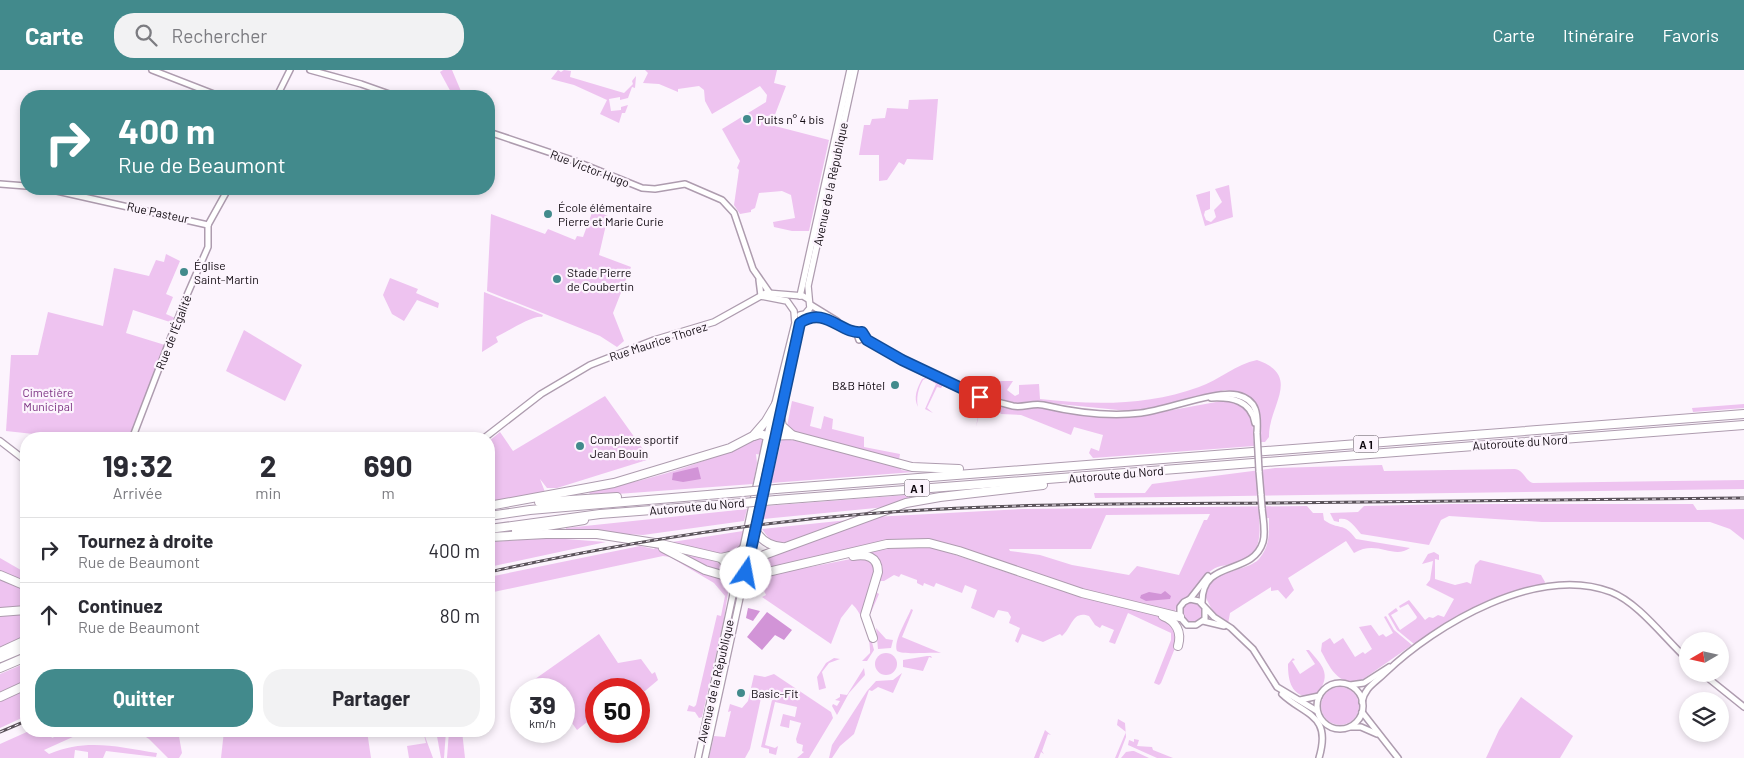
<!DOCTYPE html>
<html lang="fr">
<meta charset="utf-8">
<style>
body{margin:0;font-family:Barlow,sans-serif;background:#f2f2f3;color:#2b2b33;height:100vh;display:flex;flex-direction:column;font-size:19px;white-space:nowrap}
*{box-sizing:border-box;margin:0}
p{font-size:16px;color:#7c7c81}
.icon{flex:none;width:28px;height:28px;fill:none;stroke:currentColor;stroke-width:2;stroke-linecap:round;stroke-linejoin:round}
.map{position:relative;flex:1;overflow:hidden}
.sheet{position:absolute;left:20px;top:362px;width:475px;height:305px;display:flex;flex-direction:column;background:#fff;border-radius:20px;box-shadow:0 2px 8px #0003}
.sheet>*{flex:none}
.top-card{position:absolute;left:20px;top:20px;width:475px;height:105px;border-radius:20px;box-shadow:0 2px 8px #0003;background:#428a8c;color:#fff;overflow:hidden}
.needle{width:32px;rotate:261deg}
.tools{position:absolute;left:1679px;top:562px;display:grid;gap:10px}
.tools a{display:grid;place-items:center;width:50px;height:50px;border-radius:50%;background:#fff;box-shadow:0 2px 8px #0003;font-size:25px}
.speed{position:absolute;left:510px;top:608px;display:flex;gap:10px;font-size:25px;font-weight:700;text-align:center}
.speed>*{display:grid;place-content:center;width:65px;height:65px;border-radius:50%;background:#fff;box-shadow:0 2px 8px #0003;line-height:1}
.speed small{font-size:12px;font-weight:400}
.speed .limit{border:8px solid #d22;background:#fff;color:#111}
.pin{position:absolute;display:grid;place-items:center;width:42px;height:42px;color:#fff;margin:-21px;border-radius:10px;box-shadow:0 2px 8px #0006}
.me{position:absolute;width:55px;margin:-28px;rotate:12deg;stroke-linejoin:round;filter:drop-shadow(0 0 4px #0008)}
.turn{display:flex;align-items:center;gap:18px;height:105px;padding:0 15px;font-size:22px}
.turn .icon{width:65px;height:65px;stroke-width:2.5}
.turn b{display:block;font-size:35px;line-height:42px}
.eta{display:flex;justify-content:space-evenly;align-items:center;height:85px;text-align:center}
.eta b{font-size:30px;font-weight:700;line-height:35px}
.primary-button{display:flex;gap:10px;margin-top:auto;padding:10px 15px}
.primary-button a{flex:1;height:58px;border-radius:20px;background:#428a8c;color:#fff;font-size:20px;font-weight:700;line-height:58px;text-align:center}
.primary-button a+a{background:#f2f2f3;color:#2b2b33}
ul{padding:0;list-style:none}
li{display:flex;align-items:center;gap:15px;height:65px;padding:0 15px;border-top:1px solid #e1e1e2}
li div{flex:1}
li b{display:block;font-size:19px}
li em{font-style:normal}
header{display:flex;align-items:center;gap:30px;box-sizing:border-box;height:70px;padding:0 25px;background:#428a8c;color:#fff}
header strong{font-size:24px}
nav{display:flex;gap:28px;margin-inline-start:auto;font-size:18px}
.search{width:350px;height:45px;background:#f2f2f3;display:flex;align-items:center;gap:12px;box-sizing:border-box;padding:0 18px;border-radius:20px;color:#7c7c81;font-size:19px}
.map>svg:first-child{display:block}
</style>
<header>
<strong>Carte</strong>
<div class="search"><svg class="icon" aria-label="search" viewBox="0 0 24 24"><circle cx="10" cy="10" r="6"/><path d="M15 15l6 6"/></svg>Rechercher</div>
<nav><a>Carte</a><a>Itinéraire</a><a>Favoris</a></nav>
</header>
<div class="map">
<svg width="1744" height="688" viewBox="0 0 1744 688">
<rect width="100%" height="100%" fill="#fcf4fd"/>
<g fill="#eec3f0" fill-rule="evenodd">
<path d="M443,0H452L463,26H453L440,2Z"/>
<path d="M558,0L561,2L564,0L571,1L570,7L624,23L633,14L632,11L636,6L635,18L632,17L628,28L620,30V27L609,29L611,41L621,40V37L628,35L625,43H622L619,53L600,44L607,30L574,15L551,9Z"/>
<path d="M645,0H777L774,13L786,16L771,55L829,70L809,161H792L774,157L773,152L795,148L791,125L782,121L759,123L755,138L751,140V142L740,144L734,135L739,100L737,98L740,91L722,59L766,32L767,25L760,16L712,44L705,31L704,20L699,16L678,19V22L659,14L643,13L648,3Z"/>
<path d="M938,29L933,90L907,89L904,95L899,92L887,110L879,111V85H859L864,55H870L872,49L885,48L887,38L908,39L909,30Z"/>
<path d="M1229,115L1233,147L1205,156L1196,125L1210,121V139L1205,141L1204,145L1206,150L1211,152L1216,147L1214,140L1222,132L1215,119Z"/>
<path d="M593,140L608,146L599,185L631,197L613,243L624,271L617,277L600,266L487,221L491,144L545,164L548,159L575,170L577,166L583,167Z"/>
<path d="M166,184L180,191L166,224L173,227L166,244L175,248L173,253L133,240L126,263L165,275L130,369H79L6,361L11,285H38L48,242L103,256L114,198L149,206L156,190L164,192Z"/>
<path d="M390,208L418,219L416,223L439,233L438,238L417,230L404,251L392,244L383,225Z"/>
<path d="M484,222L543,245L542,247C533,245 507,262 496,267L498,272L482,282Z"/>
<path d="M244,260L302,295L285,331L226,301Z"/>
<path d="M1257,290C1303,306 1268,336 1269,367L1265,372H1261C1259,341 1263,324 1225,320L1162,336L1128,341L1039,332L1016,334L978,321V315H985V324L996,326V311H1013L1007,320L1015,326L1019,324V315L1039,314L1040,329C1093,335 1147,336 1199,317C1219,310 1236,294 1257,290Z"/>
<path d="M928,307L984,332L991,343L989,346L987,339L981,337L976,357L978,346L975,340L967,338H971L972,332L969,331L970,328L943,315L941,318L937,317L927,338L933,343L925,339L936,314L927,308L923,310C918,318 916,329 918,337C913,328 917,318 922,309Z"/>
<path d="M605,326L650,389L557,418H547L540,409L545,422L489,432V371L500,362L513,381Z"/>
<path d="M1227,330L1239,334L1252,346L1254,376L1093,388L1089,383L1091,378L1099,381L1103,365L1074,357L1071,365L1021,345L1001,344L993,337L997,334L1018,339L1038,337L1129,348Z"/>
<path d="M792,331L814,337L810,356L821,359L824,346L833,349L832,359L864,367V377L900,384L899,390L795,362L787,356Z"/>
<path d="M1744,334V338L1693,342L1692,338Z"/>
<path d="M755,367L765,368L761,385L756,384L757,393L753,414L590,426L589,421C643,412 708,394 755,367Z"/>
<path d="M782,367L901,397V400L914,402L771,413Z"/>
<path d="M1382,395L1384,401L1515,399C1525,401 1525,411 1533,413L1744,410V419L1095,428L1094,423H1145L1152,414L1275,398Z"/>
<path d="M932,423L886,437L763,449L765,436Z"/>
<path d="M1451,434H1693L1697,440L1744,439V470L1730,459L1710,452H1542L1449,446L1441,450L1429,475L1361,464C1354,456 1349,447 1339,449V452L1334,451L1330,443L1358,442L1364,436Z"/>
<path d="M1307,436L1313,443H1323L1324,450C1339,461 1343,451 1356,469L1410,478C1393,490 1377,469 1354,483L1346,471L1288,508L1294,520L1286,529L1278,520L1271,521V517L1230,543L1228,554C1217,548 1214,544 1208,532C1192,502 1247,503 1259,489C1270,476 1269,464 1269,448L1259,449C1261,467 1259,488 1238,493C1229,495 1219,495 1212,500C1202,506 1200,517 1192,524C1183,531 1177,530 1175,543L1097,525L915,470L752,502L758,490L873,447L1023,439ZM1210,444L1207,450H1204L1179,505L1137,496L1129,505L1072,495L1040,485L1010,481L1009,479H1091L1106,445Z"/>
<path d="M747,439L744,451L643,465L566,461V458Z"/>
<path d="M848,450C832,456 788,478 773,471C768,468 765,463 762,459Z"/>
<path d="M743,461C742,467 742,476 737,480C725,489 687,477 673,475L672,472Z"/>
<path d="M552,468L606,472L489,497V472Z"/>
<path d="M926,475L1056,519L1165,548L1174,555L1177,573L1161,613L1159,615L1154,613L1171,570V563L1128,543L1115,574L1109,572L1114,560L1102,555L1100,558L1095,555L1089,546C1072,540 1072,558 1062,566L1060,564L1043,572L1022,564L1018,573L1015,571L1020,558L1009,553L1011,547L1008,542L998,540L994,548L971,538L977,520L965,515L962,523L936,513L934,517L924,513L923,516L917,513V510L901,504L899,507L894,505L884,511H880L876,522L879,524L869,547L873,552L872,560L867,549L879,505L869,481Z"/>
<path d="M640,476L654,479L656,477L730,509L724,549L702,647L699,648L695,642L687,641L689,635L694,637L696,635L717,545L721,546L725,526L714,513L670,487L663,486L489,523V507Z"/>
<path d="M1434,482L1439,485V490L1435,489V509L1455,515L1467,512L1471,514L1475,495L1480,490L1541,505L1545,512L1544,515C1491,527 1458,544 1414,574L1397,560L1388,544L1396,538L1398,541L1391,545L1400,560L1416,549L1417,547L1408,534L1400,538L1399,536L1409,530L1425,550L1429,547L1433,548L1438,545L1444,547L1454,529L1426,515L1430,510L1433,491L1422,494L1428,484Z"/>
<path d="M680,483L714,489L729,503L712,499Z"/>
<path d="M861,487L872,492L875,500L864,541L874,580L867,591H862L870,583C871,569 863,544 852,534L841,548L831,574L762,527L766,525L764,521L748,519L750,509Z"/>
<path d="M0,488L26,503V513L0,502Z"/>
<path d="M0,507L26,518V536L0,539Z"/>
<circle cx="1192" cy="542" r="11"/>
<path d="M911,539L913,540L902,567L941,583C930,582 903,585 897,581C893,571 907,550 911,539Z"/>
<path d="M26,542V566L0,578V545Z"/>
<path d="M1386,546L1394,560L1412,575L1359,612C1337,615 1330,597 1321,581L1322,573L1330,568L1334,574L1343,568L1355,587L1363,582L1365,584L1372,579L1359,557L1371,555L1379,566L1383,564L1386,567L1393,563L1384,547Z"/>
<path d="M876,558L886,569L893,570L891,578L878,579Z"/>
<path d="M599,564L618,593L641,589L652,604L655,602L658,610L639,626V619H596V645L577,660L572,653L566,657L564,655V619H533L528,614Z"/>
<path d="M1306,580H1309C1322,595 1332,604 1318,623L1307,627C1290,624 1288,608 1288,594L1293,588L1295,590L1292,591L1300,604L1315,594Z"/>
<circle cx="886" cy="594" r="11"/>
<path d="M927,586H931L932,588L929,587L923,601L903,597V590Z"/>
<path d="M834,588L840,589L829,593L822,602L826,618L819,620L817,607L826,593Z"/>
<path d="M26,593V614L0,625V604Z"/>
<path d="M864,598L865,605L849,623L837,645L832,636L833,634L837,636L840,631L835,630L840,627V624L847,625Z"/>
<path d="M902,603L893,623L878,617L872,621L869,620L854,664L840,676L832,688H829L832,675L867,621L876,611L893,610Z"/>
<path d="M774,604L831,642L833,648L809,688H797L804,682L802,681L803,675L797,673L796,669L801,653L790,650L789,658L780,656L783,644L795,647L797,637L775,632L765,675L775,678L778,676L776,685L769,683V679L761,677L772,630L761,628L750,679L745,688H709L714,666L725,667L731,641L728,642L730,634L742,638L748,631L754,605L765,607Z"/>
<circle cx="1340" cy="636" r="19"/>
<path d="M26,619V646L0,658V629Z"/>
<path d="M1521,627L1573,666L1560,688H1486L1499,660Z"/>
<path d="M1118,649L1125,653L1126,667L1118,688H1115L1126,662L1117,655Z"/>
<path d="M1045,660L1051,665L1048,664L1042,681L1044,684L1041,682L1039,688H1034Z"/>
<path d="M29,661H48L52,668L68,661H86L44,680L49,684C87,668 118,677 157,683L156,687L106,681L103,688H88V682L75,680L74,688H0V674Z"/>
<path d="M137,661H178L182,683L179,688H168L149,669Z"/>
<path d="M224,661H367L371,688H221Z"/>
<path d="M423,661L433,688H409L407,676L426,673Z"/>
<path d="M436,661H446L444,688H441Z"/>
<path d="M449,661H462L465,688H447Z"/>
<path d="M1134,669L1139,670L1137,676L1152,677L1153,680L1173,688H1157L1128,675L1129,670L1134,672Z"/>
<path d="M1132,681H1134L1149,688H1121L1126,682Z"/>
</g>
<g fill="#d294d7">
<path d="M698,397L701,409L683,412L672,410L673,403Z"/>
<path d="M1165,521L1171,526L1170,529L1146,531L1140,528L1141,525L1149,522L1161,524Z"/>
<path d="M748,538L760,541L753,551L746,548Z"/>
<path d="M767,542L792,560L784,570L775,565L762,580L747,567Z"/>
</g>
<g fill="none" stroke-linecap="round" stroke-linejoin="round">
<defs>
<g id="tertiary">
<path d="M152,0L219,26"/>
<path d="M310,0L361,14L395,26"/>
<path d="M277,26L290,0"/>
<path d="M489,62L575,91L642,118L655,119L685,114L722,130L734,143L753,199L769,222"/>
<path d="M0,114L26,116"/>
<path d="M48,119L208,155"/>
<path d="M208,155L228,119"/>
<path d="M759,210L761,226"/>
<path d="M811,235L837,251"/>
<path d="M807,243L820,246L857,264"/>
<path d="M857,264L859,270L865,268"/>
<path d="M865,268C909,297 961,324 1013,336C1023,338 1032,333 1043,335C1073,342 1109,347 1141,343C1166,340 1217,320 1237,325C1258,330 1258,345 1257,363"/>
<path d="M1211,328C1231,327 1251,330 1255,353"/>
<path d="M132,369L187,225L208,177V155"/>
<path d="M1259,401L1261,425"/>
<path d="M1190,529L1208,506"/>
<path d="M1202,532C1202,488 1252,507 1263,472C1266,462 1263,449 1262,438"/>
<path d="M1205,539V549L1196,555H1187L1180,547V537L1184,532L1190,529L1199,531L1214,547L1231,558L1253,579L1277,617L1317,641"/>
<path d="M1203,551L1224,556"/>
<path d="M1703,604L1744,637"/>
<circle cx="1340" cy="636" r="23"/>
<path d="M1350,615L1364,613L1389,597"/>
<path d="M1282,624C1305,646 1332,644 1319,688"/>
<path d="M1300,630L1319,626"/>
<path d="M1362,632C1365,617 1375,613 1385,603C1436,554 1538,494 1611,522C1639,533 1665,569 1688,590"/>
<path d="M1362,642L1398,688"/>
<path d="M1350,657H1361L1377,664"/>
</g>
<g id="secondary">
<path d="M800,226L850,0"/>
<path d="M800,245L805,244L810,238L808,216L855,0"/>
<path d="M800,253L809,247L826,249"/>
<path d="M483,369L541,324L590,295L654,270L714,252L766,223L803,226L808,229"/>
<path d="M0,371L26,391"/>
<path d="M772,384L803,245"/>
<path d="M755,459L768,400"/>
<path d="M698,688L767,366L795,253L794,241L787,231L761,226"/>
<path d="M705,688L753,468"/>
</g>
<g id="motorway">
<path d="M780,347L782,356L792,365"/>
<path d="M754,366L760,364L767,366L792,365L912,397L959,399"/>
<path d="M767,366C772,374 767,391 768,402"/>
<path d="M776,419L1744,344"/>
<path d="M776,430L1744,355"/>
<path d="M539,432L617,427"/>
<path d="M489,436L614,413L730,378L753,366L766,351L776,334"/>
<path d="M489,446L530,440L743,422"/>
<path d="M751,449C755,464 765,476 782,477"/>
<path d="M489,459L600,444L743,433"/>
<path d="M516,461L584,450"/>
<path d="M491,467L546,464H597L661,474L721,488L738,484L753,469"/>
<path d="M663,478L705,500L729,507"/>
<path d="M853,486C866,484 878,486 878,502L865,545L873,568"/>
<path d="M721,488L733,501L734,523"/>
<path d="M746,503L755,490L764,485L906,433L940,427L1043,415"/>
<path d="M0,505L26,516"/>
<path d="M751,506L887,474L929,473L959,481L1082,523L1180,547"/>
<path d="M0,542L26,540"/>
<path d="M1163,546C1176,551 1182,562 1178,576"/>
<path d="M0,582L26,570"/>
<path d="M0,588L26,577"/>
<path d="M0,598L26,587"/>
<path d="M0,627L26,615"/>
</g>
</defs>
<use href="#tertiary" stroke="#ae9caf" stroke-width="8"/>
<use href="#secondary" stroke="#ae9caf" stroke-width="8"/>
<use href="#motorway" stroke="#ae9caf" stroke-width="10"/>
<use href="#tertiary" stroke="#fff" stroke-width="5"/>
<use href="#secondary" stroke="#fff" stroke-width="5.5"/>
<use href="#motorway" stroke="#fff" stroke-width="8"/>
<defs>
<g id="rail">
<path d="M489,502C612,475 738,454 864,444C1001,433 1138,434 1275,433C1432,431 1588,430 1744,428"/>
<path d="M0,662L26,651"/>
</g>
</defs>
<use href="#rail" stroke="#5b535b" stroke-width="3"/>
<use href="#rail" stroke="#fcf4fd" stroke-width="1" stroke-dasharray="4" stroke-linecap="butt"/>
<defs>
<g id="tertiary-bridge">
<path d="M1257,363L1259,401"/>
<path d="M1261,425L1262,438"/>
</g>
<g id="motorway-bridge">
<path d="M743,422L776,419"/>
<path d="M743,433L776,430"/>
</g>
</defs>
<use href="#tertiary-bridge" stroke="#ae9caf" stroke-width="8" stroke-linecap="butt"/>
<use href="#motorway-bridge" stroke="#ae9caf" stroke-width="10" stroke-linecap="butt"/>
<use href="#tertiary-bridge" stroke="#fff" stroke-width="5"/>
<use href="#motorway-bridge" stroke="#fff" stroke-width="8"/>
</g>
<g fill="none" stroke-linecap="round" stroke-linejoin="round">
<defs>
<path id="route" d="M746,503L800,253C825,235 841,265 862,262L867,270L902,290L980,327"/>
</defs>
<use href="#route" stroke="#114b97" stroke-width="12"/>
<use href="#route" stroke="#1a73e8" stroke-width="9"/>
</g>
<g fill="#428a8c" stroke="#fcf4fd" stroke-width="2">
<circle cx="747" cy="49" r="5"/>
<circle cx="548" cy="144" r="5"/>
<circle cx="184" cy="202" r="5"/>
<circle cx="557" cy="209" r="5"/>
<circle cx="895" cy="315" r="5"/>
<circle cx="580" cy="376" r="5"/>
<circle cx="741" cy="623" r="5"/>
</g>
<g text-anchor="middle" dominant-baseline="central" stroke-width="4.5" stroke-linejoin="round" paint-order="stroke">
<g fill="#fcf4fd" stroke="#575057" stroke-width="1">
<rect x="1353.5" y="365.5" width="25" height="17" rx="4"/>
<rect x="904.5" y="409.5" width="25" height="17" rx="4"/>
</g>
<g font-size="11" font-weight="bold" fill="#100910">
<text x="1366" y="374">A 1</text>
<text x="917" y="418">A 1</text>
</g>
<g font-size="12" fill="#100910" stroke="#fcf4fd" text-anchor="start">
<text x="757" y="49">Puits n° 4 bis</text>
<text x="558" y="137">École élémentaire<tspan x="558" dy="14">Pierre et Marie Curie</tspan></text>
<text x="194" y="195">Église<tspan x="194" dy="14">Saint-Martin</tspan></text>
<text x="567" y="202">Stade Pierre<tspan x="567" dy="14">de Coubertin</tspan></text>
<text x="885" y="315" text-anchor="end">B&amp;B Hôtel</text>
<text x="590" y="369">Complexe sportif<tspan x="590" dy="14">Jean Bouin</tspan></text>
<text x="751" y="623">Basic-Fit</text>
</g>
<g font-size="12" fill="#100910" stroke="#fcf4fd">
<text transform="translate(590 98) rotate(21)">Rue Victor Hugo</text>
<text transform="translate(830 114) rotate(-78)">Avenue de la République</text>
<text transform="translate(158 142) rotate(12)">Rue Pasteur</text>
<text transform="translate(173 262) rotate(-69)">Rue de l'Égalité</text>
<text transform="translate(658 271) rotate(-18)">Rue Maurice Thorez</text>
<text transform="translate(1520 372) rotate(-4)">Autoroute du Nord</text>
<text transform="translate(1116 404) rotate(-5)">Autoroute du Nord</text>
<text transform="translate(697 436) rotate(-5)">Autoroute du Nord</text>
<text transform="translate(715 611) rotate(-77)">Avenue de la République</text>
</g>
<g font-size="12" fill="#7c3282" stroke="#fcf4fd">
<text x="48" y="322">Cimetière<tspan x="48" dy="14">Municipal</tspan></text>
</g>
</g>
</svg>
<div class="tools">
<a><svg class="needle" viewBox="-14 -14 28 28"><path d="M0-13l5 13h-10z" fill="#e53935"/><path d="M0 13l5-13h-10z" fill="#7c7c81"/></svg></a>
<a><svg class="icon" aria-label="layers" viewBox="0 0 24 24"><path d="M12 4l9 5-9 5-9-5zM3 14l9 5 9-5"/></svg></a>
</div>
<div class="speed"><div>39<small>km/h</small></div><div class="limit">50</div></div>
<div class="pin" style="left:980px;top:327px;background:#d93025"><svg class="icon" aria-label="arrive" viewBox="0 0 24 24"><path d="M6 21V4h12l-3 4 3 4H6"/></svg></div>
<svg class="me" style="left:746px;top:503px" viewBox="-20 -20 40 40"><circle r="19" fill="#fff"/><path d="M0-13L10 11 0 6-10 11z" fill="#1a73e8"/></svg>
<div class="top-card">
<div class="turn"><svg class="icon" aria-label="right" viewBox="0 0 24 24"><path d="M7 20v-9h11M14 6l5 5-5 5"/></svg><div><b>400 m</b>Rue de Beaumont</div></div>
</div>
<section class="sheet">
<div class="eta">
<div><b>19:32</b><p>Arrivée</p></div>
<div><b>2</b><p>min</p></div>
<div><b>690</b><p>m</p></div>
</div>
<ul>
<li><svg class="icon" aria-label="right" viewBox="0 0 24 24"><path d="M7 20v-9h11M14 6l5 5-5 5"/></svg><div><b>Tournez à droite</b><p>Rue de Beaumont</p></div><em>400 m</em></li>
<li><svg class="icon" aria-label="ahead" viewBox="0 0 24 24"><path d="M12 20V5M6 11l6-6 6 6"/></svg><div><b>Continuez</b><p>Rue de Beaumont</p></div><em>80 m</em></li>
</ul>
<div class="primary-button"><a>Quitter</a><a>Partager</a></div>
</section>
</div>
